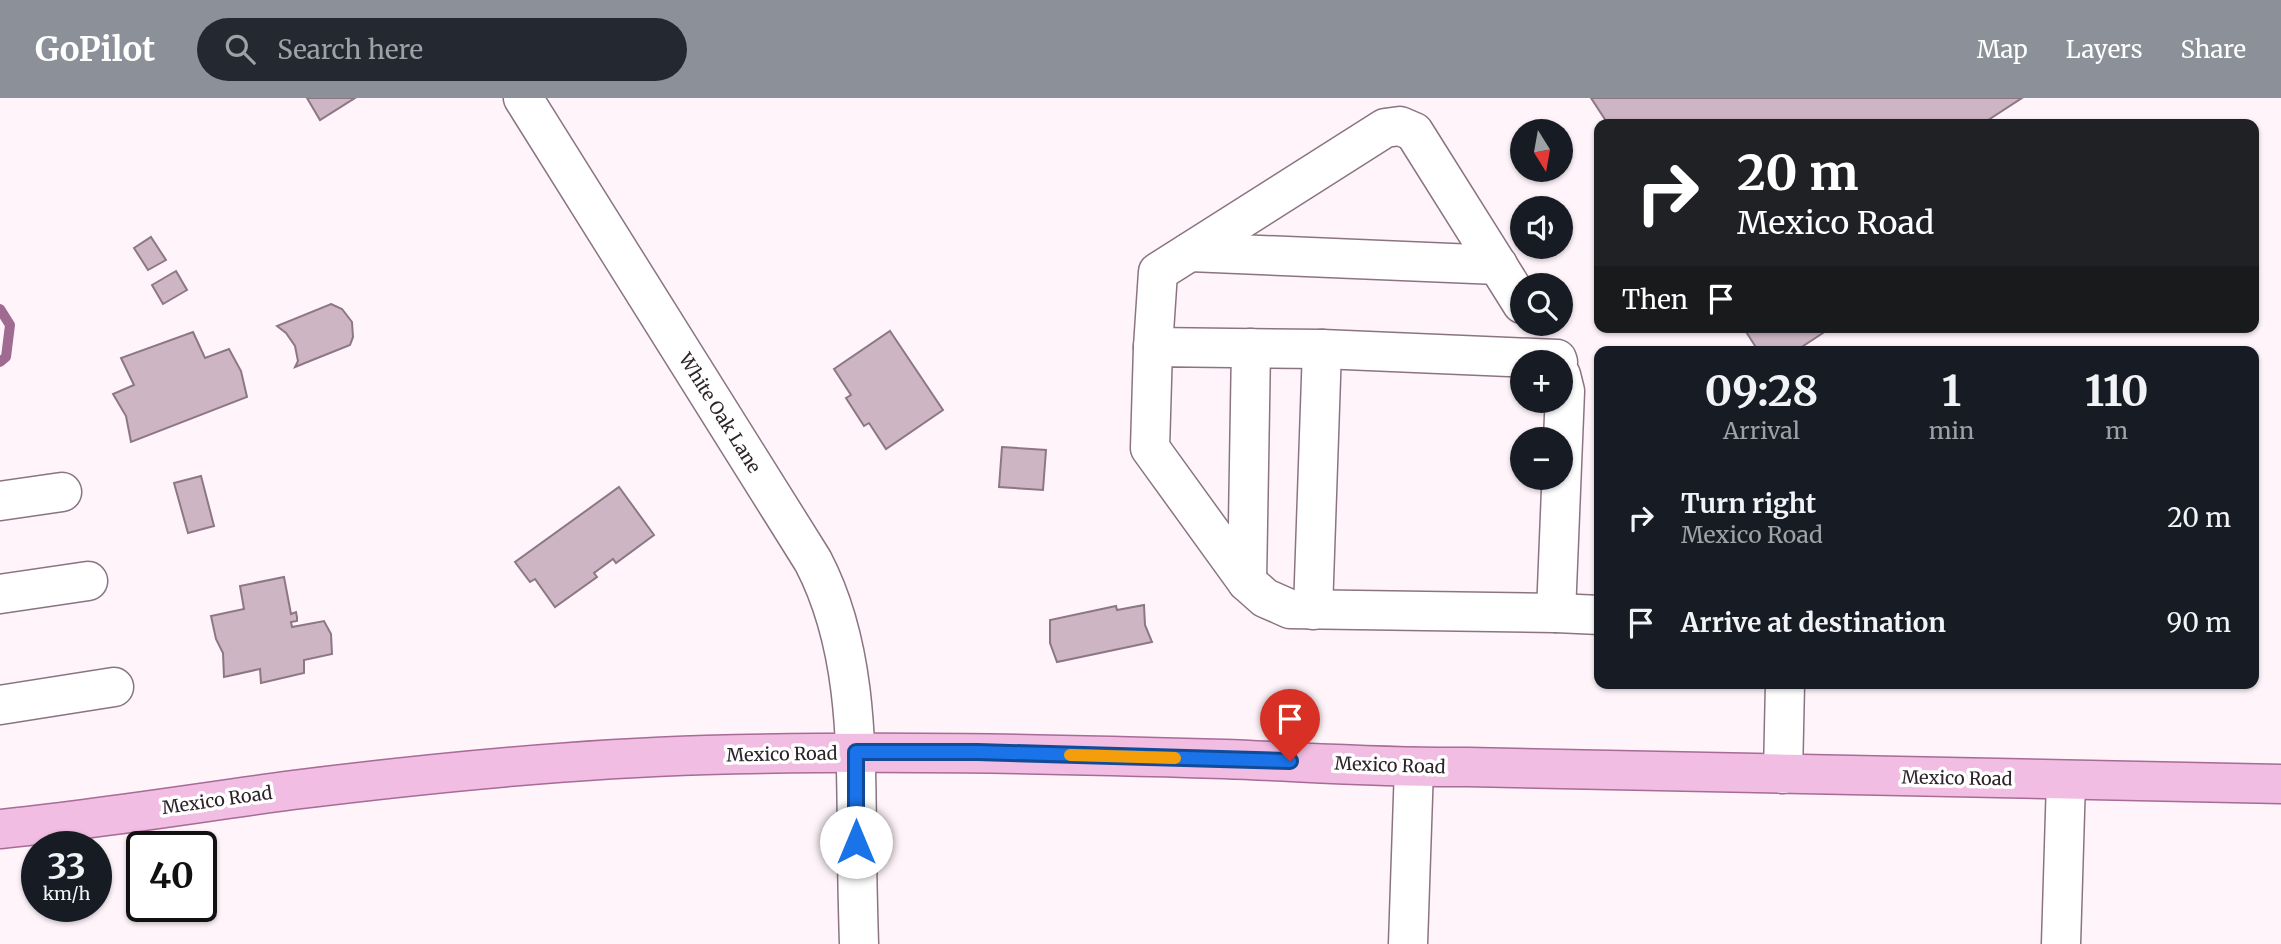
<!DOCTYPE html>
<meta charset="utf-8">
<style>
body{margin:0;font-family:Merriweather,serif;background:#242831;color:#f1f3f6;height:100vh;display:flex;flex-direction:column;font-size:26px;white-space:nowrap}
*{box-sizing:border-box;margin:0}
p{font-size:23px;color:#9ea1a6}
.icon{flex:none;width:38px;height:38px;fill:none;stroke:currentColor;stroke-width:2;stroke-linecap:round;stroke-linejoin:round}
.map{position:relative;flex:1;overflow:hidden}
.panel{position:absolute;left:1594px;top:248px;width:665px;height:343px;display:flex;flex-direction:column;background:#171b24;border-radius:14px;box-shadow:0 2px 5px #0004}
.panel>*{flex:none}
.banner{position:absolute;left:1594px;top:21px;width:665px;height:214px;border-radius:14px;box-shadow:0 2px 5px #0004;background:#202124;color:#fff;overflow:hidden}
.needle{width:46px;rotate:169deg}
.tools{position:absolute;left:1510px;top:21px;display:grid;gap:14px}
.tools a{display:grid;place-items:center;width:63px;height:63px;border-radius:50%;background:#171b24;box-shadow:0 2px 5px #0004;font-size:35px}
.speed{position:absolute;left:21px;top:733px;display:flex;gap:14px;font-size:35px;font-weight:700;text-align:center}
.speed>*{display:grid;place-content:center;width:91px;height:91px;border-radius:50%;background:#171b24;box-shadow:0 2px 5px #0004;line-height:1}
.speed small{font-size:18px;font-weight:400}
.speed .limit{border:4px solid #111;border-radius:10px;background:#fff;color:#111}
.pin{position:absolute;display:grid;place-items:center;width:60px;height:60px;color:#fff;margin:-72px -30px;border-radius:50% 50% 50% 0;rotate:-45deg;box-shadow:0 0 7px #0007}
.pin .icon{rotate:45deg}
.me{position:absolute;width:77px;margin:-38px;rotate:0deg;stroke-linejoin:round;filter:drop-shadow(0 0 5px #0008)}
.turn{display:flex;align-items:center;gap:24px;height:147px;padding:0 28px;font-size:32px}
.turn .icon{width:91px;height:91px;stroke-width:2.5}
.turn b{display:block;font-size:49px;line-height:60px}
.then{display:flex;align-items:center;height:66px;padding:0 28px;background:#0003;gap:14px;font-size:26px}
.eta{display:flex;justify-content:space-evenly;align-items:center;height:119px;text-align:center}
.eta b{font-size:42px;font-weight:700;line-height:49px}
ul{padding:0;list-style:none}
li{display:flex;align-items:center;gap:21px;height:105px;padding:0 28px}
li div{flex:1}
li b{display:block;font-size:26px}
li em{font-style:normal}
header{display:flex;align-items:center;gap:42px;box-sizing:border-box;height:98px;padding:0 35px;background:#8c9099;color:#fff}
header strong{font-size:33px}
nav{display:flex;gap:38px;margin-inline-start:auto;font-size:24px}
.search{width:490px;height:63px;background:#242831;display:flex;align-items:center;gap:18px;box-sizing:border-box;padding:0 24px;border-radius:38px;color:#9ea1a6;font-size:26px}
.map>svg:first-child{display:block}
</style>
<header>
<strong>GoPilot</strong>
<div class="search"><svg class="icon" aria-label="search" viewBox="0 0 24 24"><circle cx="10" cy="10" r="6"/><path d="M15 15l6 6"/></svg>Search here</div>
<nav><a>Map</a><a>Layers</a><a>Share</a></nav>
</header>
<div class="map">
<svg width="2281" height="846" viewBox="0 0 2281 846">
<rect width="100%" height="100%" fill="#fef4fa"/>
<g fill="none" stroke-linecap="round" stroke-linejoin="round">
<path stroke="#a06b90" stroke-width="10" d="M0,211L10,227L6,259L0,264"/>
</g>
<g fill="#cdb5c4" stroke="#8d7785" stroke-width="2">
<path d="M307,0H355L320,22Z"/>
<path d="M1591,0H2022L1982,26H1608Z"/>
<path d="M151,139L166,162L148,172L134,150Z"/>
<path d="M176,173L187,192L163,206L152,187Z"/>
<path d="M331,206L342,211L352,224L353,239L350,247L295,269L298,263L295,248L286,235L277,228Z"/>
<path d="M1743,229H1832L1794,254H1759Z"/>
<path d="M890,233L943,312L886,351L869,325L864,328L846,300L851,297L834,271Z"/>
<path d="M193,234L205,260L229,251L241,273L247,299L131,344L126,318L113,296L134,287L121,260Z"/>
<path d="M1002,349L1046,352L1043,392L999,389Z"/>
<path d="M201,378L214,428L188,435L174,385Z"/>
<path d="M619,389L654,437L616,465L613,461L594,475L597,479L555,509L535,481L530,484L515,464Z"/>
<path d="M284,479L291,516L296,514L297,519V523L291,524L292,529L324,523L331,536L332,556L304,562V575L261,585L260,571L224,579L223,555L216,541L211,518L244,511L240,488Z"/>
<path d="M1144,507L1145,527L1152,544L1057,564L1050,545V522L1116,508L1117,512Z"/>
</g>
<g fill="none" stroke-linecap="round" stroke-linejoin="round">
<defs>
<g id="minor">
<path d="M523,0L813,463C858,549 856,650 857,745C857,778 858,812 859,846"/>
<path d="M1190,154L1498,167"/>
<path d="M1153,249L1158,174L1385,30L1400,28L1414,34L1522,206"/>
<path d="M1558,264L1557,261L1322,251L1153,249L1150,350L1247,484L1265,500L1290,511L1556,515L1565,293L1561,277"/>
<path d="M0,403L62,394"/>
<path d="M1247,484L1251,250"/>
<path d="M0,496L88,483"/>
<path d="M1313,512L1322,251"/>
<path d="M1556,515L1600,517"/>
<path d="M0,607L114,589"/>
<path d="M1783,676L1785,586"/>
<path d="M1408,846L1414,669"/>
<path d="M2061,846L2066,682"/>
</g>
<path id="major" d="M0,731C98,721 196,705 293,692C430,675 568,661 706,657C879,652 1051,656 1224,661C1305,664 1386,670 1468,669L2281,686"/>
</defs>
<use href="#minor" stroke="#8a7482" stroke-width="41"/>
<use href="#major" stroke="#a76b95" stroke-width="41"/>
<use href="#minor" stroke="#fff" stroke-width="38"/>
<use href="#major" stroke="#f1bde2" stroke-width="38"/>
</g>
<g fill="none" stroke-linecap="round" stroke-linejoin="round">
<defs>
<path id="route" d="M856,744V654H977L1290,663"/>
</defs>
<use href="#route" stroke="#114b97" stroke-width="18"/>
<use href="#route" stroke="#1a73e8" stroke-width="12"/>
<path stroke="#f59e0b" stroke-width="12" d="M1070,657L1175,660"/>
</g>
<g text-anchor="middle" dominant-baseline="central" stroke-width="7" stroke-linejoin="round" paint-order="stroke">
<g font-size="18" fill="#2d242a" stroke="#fff">
<text transform="translate(720 315) rotate(58)">White Oak Lane</text>
<text transform="translate(782 656) rotate(-1)">Mexico Road</text>
<text transform="translate(1390 667) rotate(2)">Mexico Road</text>
<text transform="translate(1957 680) rotate(1)">Mexico Road</text>
<text transform="translate(217 702) rotate(-8)">Mexico Road</text>
</g>
</g>
</svg>
<div class="tools">
<a><svg class="needle" viewBox="-14 -14 28 28"><path d="M0-13l5 13h-10z" fill="#e53935"/><path d="M0 13l5-13h-10z" fill="#9ea1a6"/></svg></a>
<a><svg class="icon" aria-label="sound" viewBox="0 0 24 24"><path d="M4 9h4l5-4v14l-5-4H4zM17 9q2 3 0 6"/></svg></a>
<a><svg class="icon" aria-label="search" viewBox="0 0 24 24"><circle cx="10" cy="10" r="6"/><path d="M15 15l6 6"/></svg></a>
<a>+</a>
<a>−</a>
</div>
<div class="speed"><div>33<small>km/h</small></div><div class="limit">40</div></div>
<div class="pin" style="left:1290px;top:663px;background:#d93025"><svg class="icon" aria-label="arrive" viewBox="0 0 24 24"><path d="M6 21V4h12l-3 4 3 4H6"/></svg></div>
<svg class="me" style="left:856px;top:744px" viewBox="-20 -20 40 40"><circle r="19" fill="#fff"/><path d="M0-13L10 11 0 6-10 11z" fill="#1a73e8"/></svg>
<div class="banner">
<div class="turn"><svg class="icon" aria-label="right" viewBox="0 0 24 24"><path d="M7 20v-9h11M14 6l5 5-5 5"/></svg><div><b>20 m</b>Mexico Road</div></div>
<div class="then">Then<svg class="icon" aria-label="arrive" viewBox="0 0 24 24"><path d="M6 21V4h12l-3 4 3 4H6"/></svg></div>
</div>
<section class="panel">
<div class="eta">
<div><b>09:28</b><p>Arrival</p></div>
<div><b>1</b><p>min</p></div>
<div><b>110</b><p>m</p></div>
</div>
<ul>
<li><svg class="icon" aria-label="right" viewBox="0 0 24 24"><path d="M7 20v-9h11M14 6l5 5-5 5"/></svg><div><b>Turn right</b><p>Mexico Road</p></div><em>20 m</em></li>
<li><svg class="icon" aria-label="arrive" viewBox="0 0 24 24"><path d="M6 21V4h12l-3 4 3 4H6"/></svg><div><b>Arrive at destination</b></div><em>90 m</em></li>
</ul>
</section>
</div>
